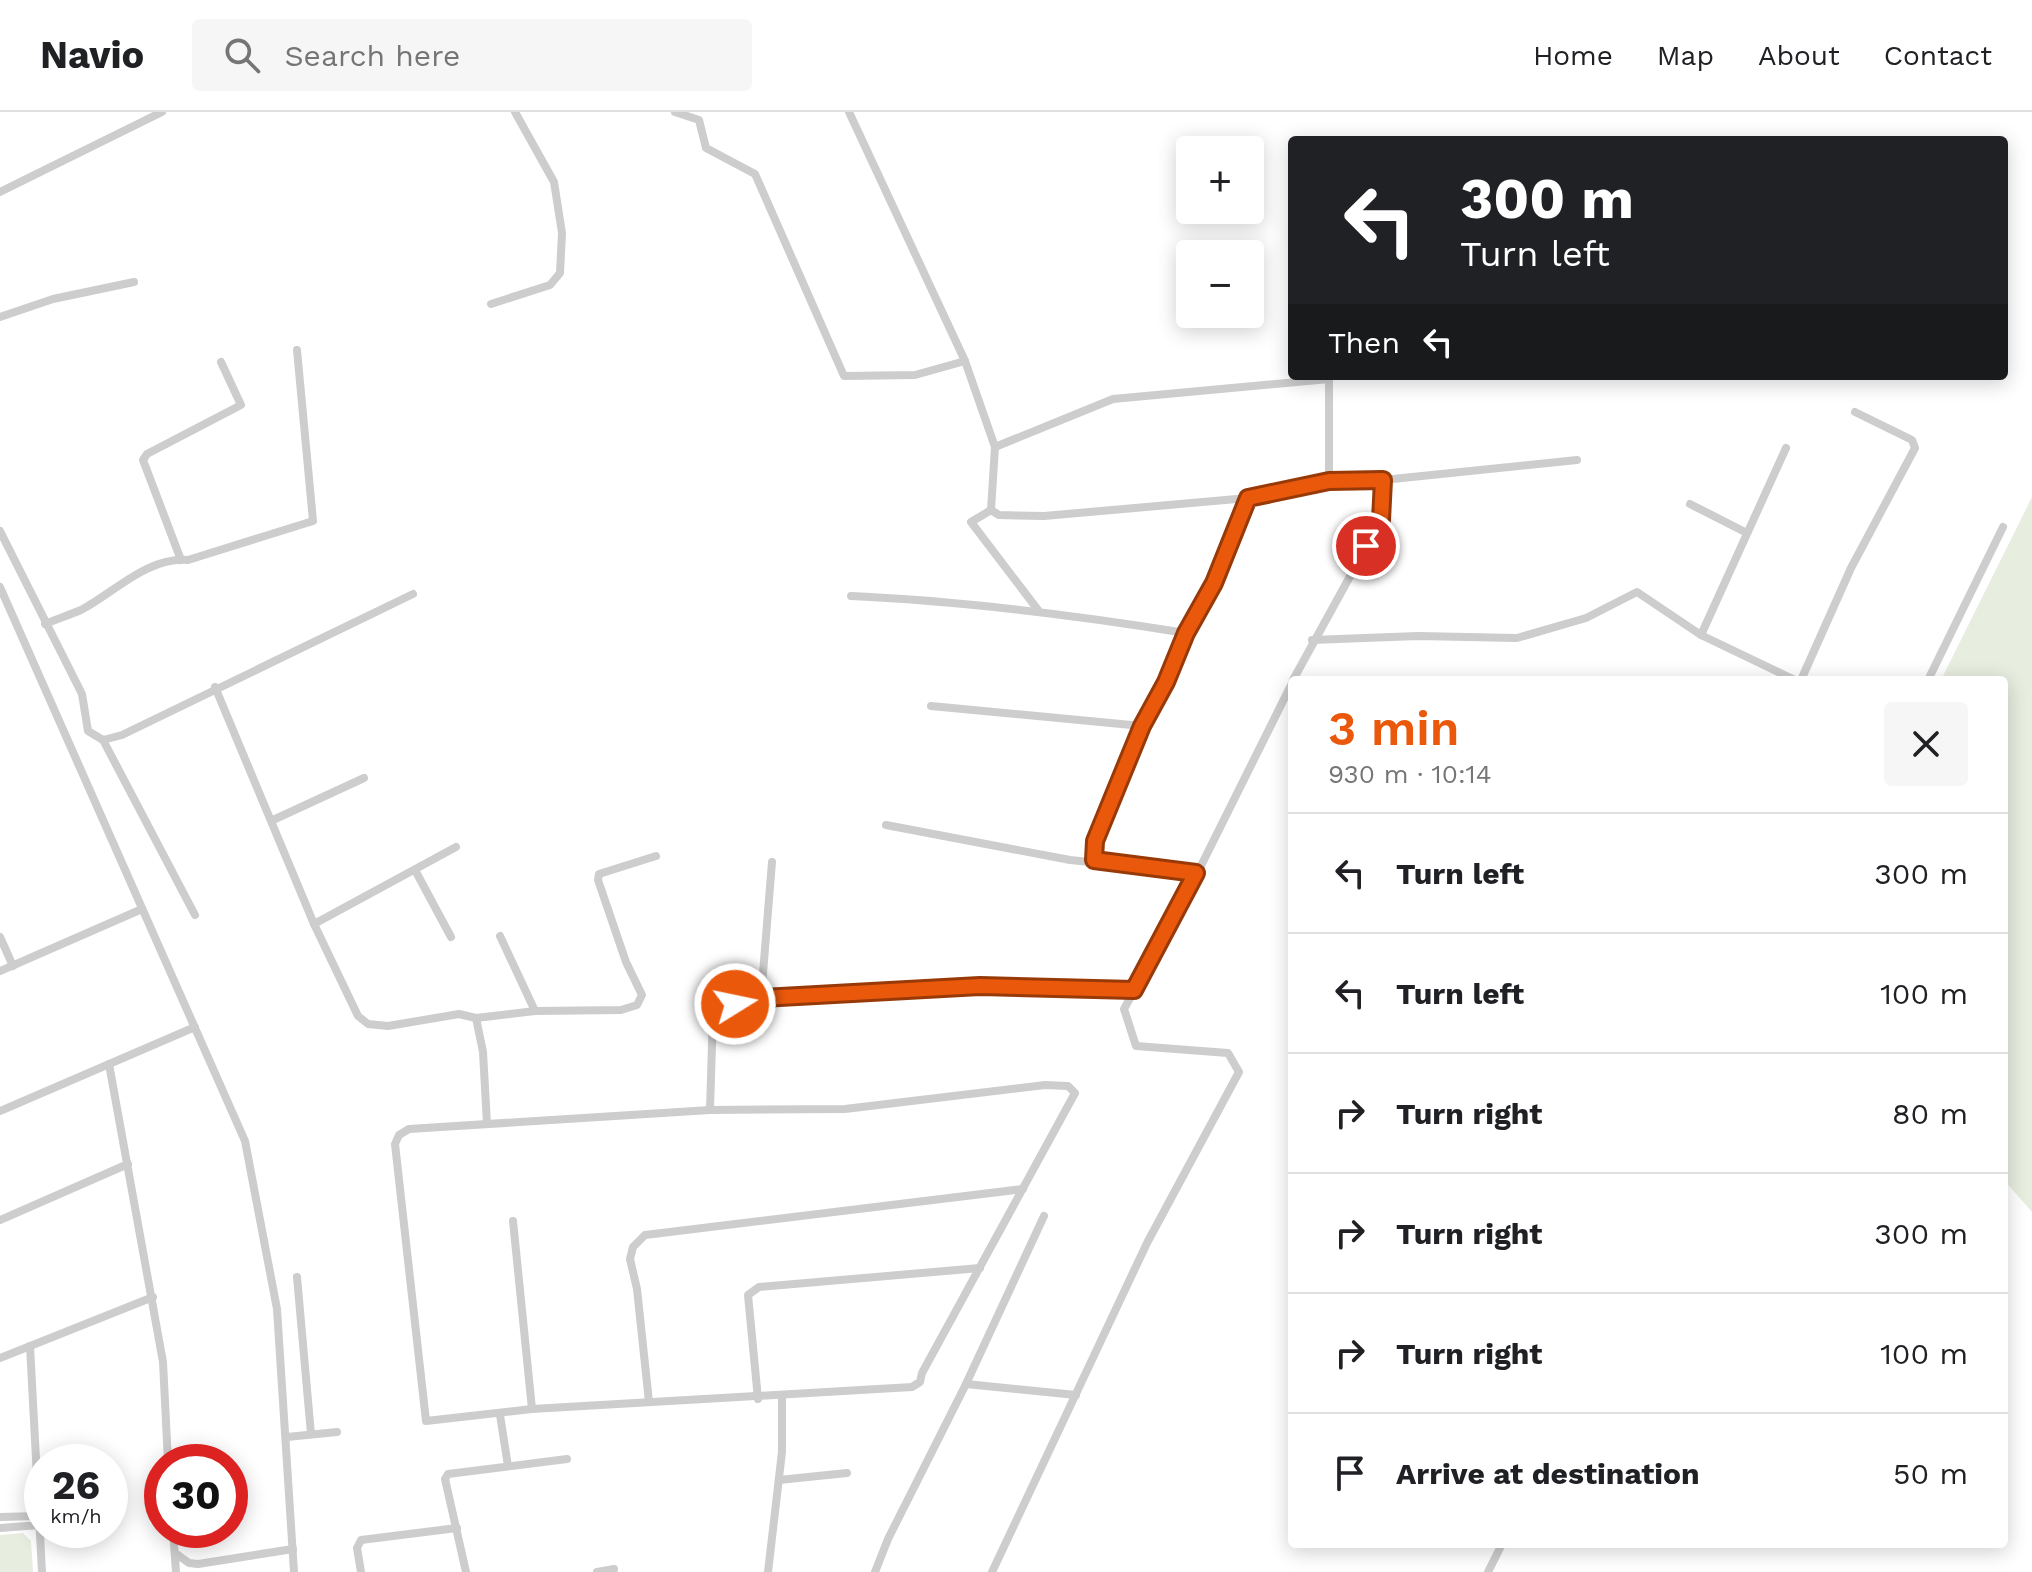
<!DOCTYPE html>
<meta charset="utf-8">
<style>
body{margin:0;font-family:"Work Sans",sans-serif;background:#f6f6f6;color:#202124;height:100vh;display:flex;flex-direction:column;font-size:30px;white-space:nowrap}
*{box-sizing:border-box;margin:0}
p{font-size:26px;color:#757577}
.icon{flex:none;width:44px;height:44px;fill:none;stroke:currentColor;stroke-width:2;stroke-linecap:round;stroke-linejoin:round}
.map{position:relative;flex:1;overflow:hidden}
.panel{position:absolute;left:1288px;top:564px;width:720px;height:872px;display:flex;flex-direction:column;background:#fff;border-radius:8px;box-shadow:0 4px 20px #0003}
.panel>*{flex:none}
.top-card{position:absolute;left:1288px;top:24px;width:720px;height:244px;border-radius:8px;box-shadow:0 4px 20px #0003;background:#202124;color:#fff;overflow:hidden}
.controls{position:absolute;left:1176px;top:24px;display:grid;gap:16px}
.controls a{display:grid;place-items:center;width:88px;height:88px;border-radius:8px;background:#fff;box-shadow:0 4px 20px #0003;font-size:40px}
.speed{position:absolute;left:24px;top:1332px;display:flex;gap:16px;font-size:40px;font-weight:700;text-align:center}
.speed>*{display:grid;place-content:center;width:104px;height:104px;border-radius:50%;background:#fff;box-shadow:0 4px 20px #0003;line-height:1}
.speed small{font-size:20px;font-weight:400}
.speed .limit{border:12px solid #d22;background:#fff;color:#111}
.pin{position:absolute;display:grid;place-items:center;width:68px;height:68px;color:#fff;margin:-34px;border:4px solid #fff;border-radius:50%;box-shadow:0 2px 8px #0007}
.me{position:absolute;width:88px;margin:-44px;rotate:80deg;stroke-linejoin:round;filter:drop-shadow(0 0 6px #0008)}
.turn{display:flex;align-items:center;gap:28px;height:168px;padding:0 40px;font-size:36px}
.turn .icon{width:104px;height:104px;stroke-width:2.5}
.turn b{display:block;font-size:56px;line-height:68px}
.then{display:flex;align-items:center;height:76px;padding:0 40px;background:#0003;gap:16px;font-size:30px}
.round{display:grid;place-items:center;flex:none;width:84px;height:84px;border-radius:8px;background:#f6f6f6}
.overview{display:flex;align-items:center;justify-content:space-between;height:136px;padding:0 40px}
h1{font-size:48px;font-weight:600;line-height:60px;color:#ea580c}
ul{padding:0;list-style:none}
li{display:flex;align-items:center;gap:24px;height:120px;padding:0 40px;border-top:2px solid #e0e0e0}
li div{flex:1}
li b{display:block;font-size:30px}
li em{font-style:normal}
header{display:flex;align-items:center;gap:48px;box-sizing:border-box;height:112px;padding:0 40px;background:#fff;border-bottom:2px solid #e0e0e0}
header strong{font-size:38px}
nav{display:flex;gap:44px;margin-inline-start:auto;font-size:28px}
.search{width:560px;height:72px;background:#f6f6f6;display:flex;align-items:center;gap:20px;box-sizing:border-box;padding:0 28px;border-radius:8px;color:#757577;font-size:30px}
.map>svg:first-child{display:block}
</style>
<header>
<strong>Navio</strong>
<div class="search"><svg class="icon" aria-label="search" viewBox="0 0 24 24"><circle cx="10" cy="10" r="6"/><path d="M15 15l6 6"/></svg>Search here</div>
<nav><a>Home</a><a>Map</a><a>About</a><a>Contact</a></nav>
</header>
<div class="map">
<svg width="2032" height="1460" viewBox="0 0 2032 1460">
<rect width="100%" height="100%" fill="#fff"/>
<g fill="#e7eddf">
<path d="M2032,385V1100L2004,1068V568H1941Z"/>
<path d="M23,1421L31,1429L33,1460H0V1423Z"/>
</g>
<g fill="none" stroke-linecap="round" stroke-linejoin="round">
<g stroke="#cdcdcd" stroke-width="8">
<path d="M675,0L699,8L706,36L755,62L844,264L915,263L965,249"/>
<path d="M849,0L965,249L995,335L991,398L999,403L1044,404L1248,386L1329,369L1383,368L1577,348"/>
<path d="M0,80L162,0"/>
<path d="M491,192L550,173L560,161L562,121L554,70L515,0"/>
<path d="M0,205L53,187L134,170"/>
<path d="M995,335L1113,287L1329,267V369"/>
<path d="M1690,392L1745,420"/>
<path d="M991,398L971,410L1038,498"/>
<path d="M0,419L82,582L88,619L103,628L195,803"/>
<path d="M181,448L143,348L147,342L241,293L221,250"/>
<path d="M0,475L245,1029L277,1197L294,1460"/>
<path d="M851,484C964,489 1074,503 1186,521"/>
<path d="M45,512C57,507 69,503 81,498C115,480 147,445 188,448L313,409L297,238"/>
<path d="M1701,523L1786,336"/>
<path d="M1312,528L1418,524L1517,526L1586,506L1637,480L1701,523L1795,568"/>
<path d="M1293,568L1381,408L1383,368"/>
<path d="M1801,568L1851,456L1915,336L1912,328L1855,300"/>
<path d="M1928,568L2003,415"/>
<path d="M215,575L314,812L358,904L368,912L388,914L459,902L476,906L535,899L621,898L637,893L642,883L626,850L598,768L599,762L656,744"/>
<path d="M931,594L1142,614"/>
<path d="M103,628L122,623L413,482"/>
<path d="M273,708L364,666"/>
<path d="M886,713L1070,748L1196,761"/>
<path d="M1094,748L1095,729L1142,614L1166,570L1186,521L1214,471L1248,386"/>
<path d="M415,758L451,825"/>
<path d="M314,812L456,735"/>
<path d="M500,824L535,899"/>
<path d="M0,825L13,854"/>
<path d="M0,859L142,797"/>
<path d="M761,886L772,750"/>
<path d="M476,906L483,940L487,1012"/>
<path d="M109,952L163,1250L168,1350"/>
<path d="M1045,973L1068,974L1075,981L922,1261L920,1270L912,1275L532,1297L426,1309L395,1032L399,1023L409,1017L710,998L845,997Z"/>
<path d="M710,998L713,899C746,879 797,884 834,882C934,876 1034,872 1134,878"/>
<path d="M0,999L195,915"/>
<path d="M0,1108L128,1052"/>
<path d="M513,1109L532,1297"/>
<path d="M297,1165L311,1322"/>
<path d="M30,1234L42,1460"/>
<path d="M0,1246L153,1185"/>
<path d="M966,1272L1076,1283"/>
<path d="M758,1287L748,1183L759,1175L980,1156"/>
<path d="M649,1290L637,1177L630,1147L633,1135L645,1123L1023,1077"/>
<path d="M500,1303L508,1354"/>
<path d="M287,1325L337,1320"/>
<path d="M779,1368L847,1361"/>
<path d="M0,1405L38,1404"/>
<path d="M0,1416L40,1413"/>
<path d="M173,1418L176,1460"/>
<path d="M175,1441L189,1451L198,1452L293,1437"/>
<path d="M361,1460L357,1436L361,1428L457,1416"/>
<path d="M466,1460L445,1367L448,1362L567,1347"/>
<path d="M597,1460L614,1457"/>
<path d="M768,1460L782,1340V1285"/>
<path d="M875,1460L888,1427L966,1272L1044,1104"/>
<path d="M992,1460L1147,1131L1239,960L1228,941L1136,934L1124,897L1180,796L1292,571"/>
<path d="M1488,1460L1502,1432"/>
</g>
</g>
<g fill="none" stroke-linecap="round" stroke-linejoin="round">
<defs>
<path id="route" d="M735,892L761,886L980,874L1134,878L1196,761L1094,748L1095,729L1142,614L1166,570L1186,521L1214,471L1248,386L1329,369L1383,368L1381,408L1366,434"/>
</defs>
<use href="#route" stroke="#983908" stroke-width="20"/>
<use href="#route" stroke="#ea580c" stroke-width="14"/>
</g>
</svg>
<div class="controls">
<a>+</a>
<a>−</a>
</div>
<div class="speed"><div>26<small>km/h</small></div><div class="limit">30</div></div>
<div class="pin" style="left:1366px;top:434px;background:#d93025"><svg class="icon" aria-label="arrive" viewBox="0 0 24 24"><path d="M6 21V4h12l-3 4 3 4H6"/></svg></div>
<svg class="me" style="left:735px;top:892px" viewBox="-20 -20 40 40"><circle r="17" fill="#ea580c" stroke="#fff" stroke-width="3"/><path d="M0-11L8 9 0 5-8 9z" fill="#fff"/></svg>
<div class="top-card">
<div class="turn"><svg class="icon" aria-label="left" viewBox="0 0 24 24"><path d="M17 20v-9H6M10 6l-5 5 5 5"/></svg><div><b>300 m</b>Turn left</div></div>
<div class="then">Then<svg class="icon" aria-label="left" viewBox="0 0 24 24"><path d="M17 20v-9H6M10 6l-5 5 5 5"/></svg></div>
</div>
<section class="panel">
<div class="overview"><div><h1>3 min</h1><p>930 m · 10:14</p></div><a class="round"><svg class="icon" aria-label="close" viewBox="0 0 24 24"><path d="M6 6l12 12M18 6L6 18"/></svg></a></div>
<ul>
<li><svg class="icon" aria-label="left" viewBox="0 0 24 24"><path d="M17 20v-9H6M10 6l-5 5 5 5"/></svg><div><b>Turn left</b></div><em>300 m</em></li>
<li><svg class="icon" aria-label="left" viewBox="0 0 24 24"><path d="M17 20v-9H6M10 6l-5 5 5 5"/></svg><div><b>Turn left</b></div><em>100 m</em></li>
<li><svg class="icon" aria-label="right" viewBox="0 0 24 24"><path d="M7 20v-9h11M14 6l5 5-5 5"/></svg><div><b>Turn right</b></div><em>80 m</em></li>
<li><svg class="icon" aria-label="right" viewBox="0 0 24 24"><path d="M7 20v-9h11M14 6l5 5-5 5"/></svg><div><b>Turn right</b></div><em>300 m</em></li>
<li><svg class="icon" aria-label="right" viewBox="0 0 24 24"><path d="M7 20v-9h11M14 6l5 5-5 5"/></svg><div><b>Turn right</b></div><em>100 m</em></li>
<li><svg class="icon" aria-label="arrive" viewBox="0 0 24 24"><path d="M6 21V4h12l-3 4 3 4H6"/></svg><div><b>Arrive at destination</b></div><em>50 m</em></li>
</ul>
</section>
</div>
